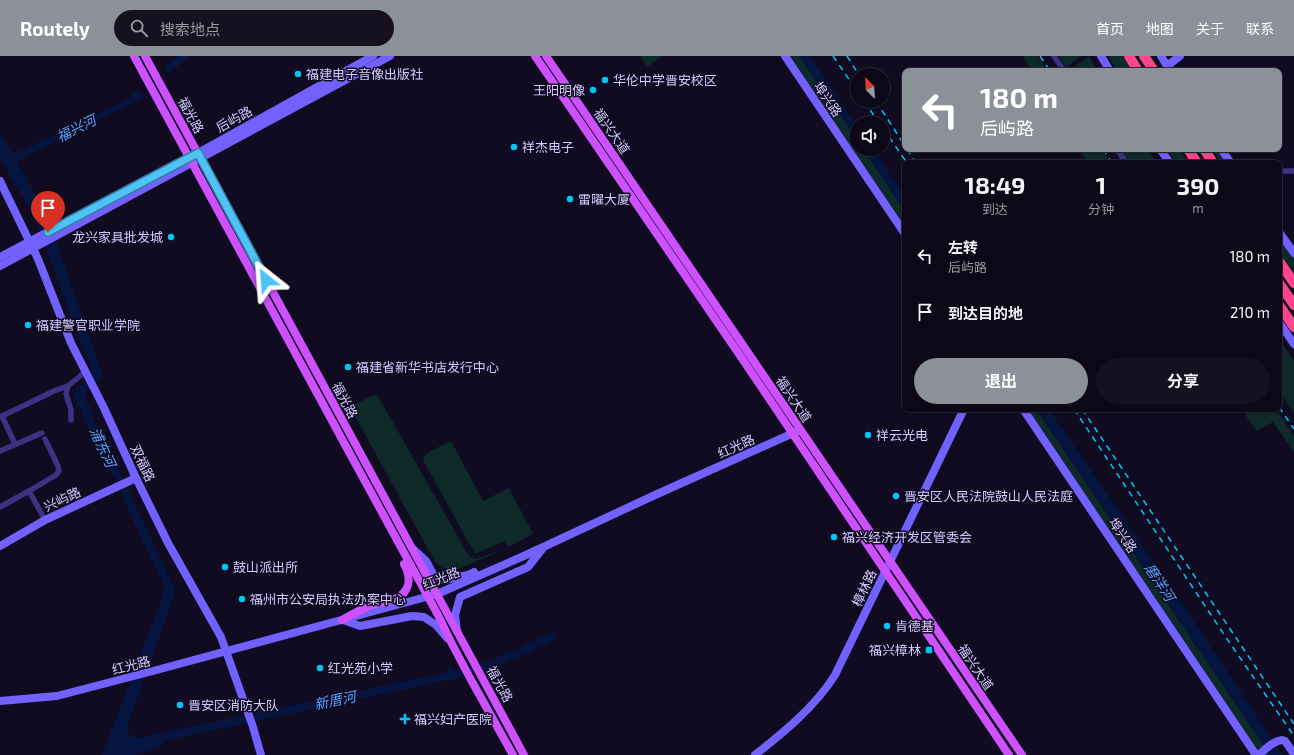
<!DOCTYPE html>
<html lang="zh">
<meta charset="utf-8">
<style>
body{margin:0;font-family:"Exo 2","Noto Sans SC",sans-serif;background:#151121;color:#f1f3f6;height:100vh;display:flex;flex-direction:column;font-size:15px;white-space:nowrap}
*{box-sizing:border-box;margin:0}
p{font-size:13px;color:#9a9aa2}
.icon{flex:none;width:22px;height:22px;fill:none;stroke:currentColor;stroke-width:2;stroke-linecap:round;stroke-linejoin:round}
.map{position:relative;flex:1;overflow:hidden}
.drawer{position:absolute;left:902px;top:104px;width:380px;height:252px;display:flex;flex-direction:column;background:#0c0818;border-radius:8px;box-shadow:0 1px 3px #0004,0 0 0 1px #2c2937}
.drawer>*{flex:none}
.banner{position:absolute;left:902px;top:12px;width:380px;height:84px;border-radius:8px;box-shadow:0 1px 3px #0004,0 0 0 1px #2c2937;background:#8c9099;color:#fff;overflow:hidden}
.needle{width:26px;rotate:336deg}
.buttons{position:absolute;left:850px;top:12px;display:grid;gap:8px}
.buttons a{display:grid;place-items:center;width:40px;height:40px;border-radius:50%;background:#0c0818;box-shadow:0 1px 3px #0004,0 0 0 1px #2c2937;font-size:20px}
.pin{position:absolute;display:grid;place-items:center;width:34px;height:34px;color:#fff;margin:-41px -17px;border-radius:50% 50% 50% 0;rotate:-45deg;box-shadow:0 0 4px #0007}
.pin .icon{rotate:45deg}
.me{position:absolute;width:44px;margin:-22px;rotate:332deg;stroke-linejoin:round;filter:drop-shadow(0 0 3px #0008)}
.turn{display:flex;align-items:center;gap:14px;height:84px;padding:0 12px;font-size:18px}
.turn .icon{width:52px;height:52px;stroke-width:2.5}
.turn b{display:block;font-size:28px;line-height:34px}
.eta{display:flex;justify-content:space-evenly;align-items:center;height:68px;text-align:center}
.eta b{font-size:24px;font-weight:700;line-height:28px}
.action{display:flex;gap:8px;margin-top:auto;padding:8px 12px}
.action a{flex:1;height:46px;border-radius:24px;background:#8c9099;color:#fff;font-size:16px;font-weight:700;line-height:46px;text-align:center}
.action a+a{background:#151121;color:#f1f3f6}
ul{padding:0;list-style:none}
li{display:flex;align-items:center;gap:12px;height:56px;padding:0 12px}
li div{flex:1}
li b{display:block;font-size:15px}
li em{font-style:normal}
header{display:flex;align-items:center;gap:24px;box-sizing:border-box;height:56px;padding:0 20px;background:#8c9099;color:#fff}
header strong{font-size:19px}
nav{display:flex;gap:22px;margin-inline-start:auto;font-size:14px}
.search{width:280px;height:36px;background:#151121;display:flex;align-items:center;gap:10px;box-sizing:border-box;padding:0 14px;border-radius:22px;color:#9a9aa2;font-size:15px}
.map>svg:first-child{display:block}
</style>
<header>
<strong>Routely</strong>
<div class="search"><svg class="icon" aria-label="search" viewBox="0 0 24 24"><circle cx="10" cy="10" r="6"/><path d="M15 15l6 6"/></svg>搜索地点</div>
<nav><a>首页</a><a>地图</a><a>关于</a><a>联系</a></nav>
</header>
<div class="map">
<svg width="1294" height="699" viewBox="0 0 1294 699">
<rect width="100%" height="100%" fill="#100b20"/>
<g fill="#0d292a">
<path d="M641,0H662L648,10L646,9Z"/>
<path d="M786,0H799L857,83V93H863L905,156V176Z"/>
<path d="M1023,0H1037L1047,15H1032Z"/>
<path d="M1059,0H1081L1066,11Z"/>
<path d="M1089,0L1098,15H1068Z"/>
<path d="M1108,0H1124L1133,15H1117Z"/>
<path d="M1079,93H1101L1110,107H1088Z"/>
<path d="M1114,93H1147L1157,107H1124Z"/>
<path d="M1167,93H1180L1187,107H1176Z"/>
<path d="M1212,93H1218L1228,107H1221Z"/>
<path d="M1279,180L1294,201V217L1279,195Z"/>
<path d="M1279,283L1294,305V357L1279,335Z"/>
<path d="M371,340H378L469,500L476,503L507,492L456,514C448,515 441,512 435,506L350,351Z"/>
<path d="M1025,353H1036L1270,699H1257Z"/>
<path d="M1241,353H1276L1294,380V396L1273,366L1257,375Z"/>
<path d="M451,385L483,445L509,432L533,478L508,491L504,485L475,498L424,406L423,402L427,397Z"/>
</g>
<g fill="#05153f">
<path d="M178,0H190L169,18L165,12Z"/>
<path d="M799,0H810L857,70V83Z"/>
<path d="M139,33L143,42L17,105L50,165L58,191L102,317C102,330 83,331 85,343L175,533L174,540L128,669C127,676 130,681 137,682L448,616L449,612L451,611L455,616L492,604L553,576L557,583L497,611L458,622L168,684L159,692L134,699H102L162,542L164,535L163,528L133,465L117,426L107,410L74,341L75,335L92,317V314L78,280L36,164L0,102V76L13,98L124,46Z"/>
<path d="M863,93H873L905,141V156Z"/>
<path d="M1036,353H1049L1196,568L1282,699H1270Z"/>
</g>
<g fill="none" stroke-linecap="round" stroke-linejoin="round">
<g stroke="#3c3283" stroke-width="5.5">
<path d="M1054,0L1064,15"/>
<path d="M1117,93L1126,107"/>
<path d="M1279,115H1294"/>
<path d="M2,360L15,388"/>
<path d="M0,361L54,335L68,330"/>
<path d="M71,364V354L66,338L68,330L85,316"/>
<path d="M0,395L42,377"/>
<path d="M0,451L29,435"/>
<path d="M45,464L29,435L56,419L59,415L58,410L45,383"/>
</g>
<g stroke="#7361ff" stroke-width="8">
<path d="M785,0L905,178"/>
<path d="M1101,0L1110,15"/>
<path d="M1161,0L1170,15"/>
<path d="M1167,10L1180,0"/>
<path d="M1160,93L1170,107"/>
<path d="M1221,93L1231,107"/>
<path d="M0,125L38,203L71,287L104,352L136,422L168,487L221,581L253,671L261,699"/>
<path d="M1279,176L1294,197"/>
<path d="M0,201L198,97L373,0"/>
<path d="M0,210L390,0"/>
<path d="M1279,266L1294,288"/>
<path d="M1023,353L1256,699"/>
<path d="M0,490L45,464L136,422"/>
<path d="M413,493L426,505L434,520L444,524L468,519L474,516"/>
<path d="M343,564L360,570L412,560L424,561L436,569L447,582"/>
<path d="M457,575L455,559L460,541L528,511L543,492"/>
<path d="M0,645L57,640L153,615L437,538L526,499L655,439L800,374"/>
<path d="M755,699C784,676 815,651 835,619L964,353"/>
<path d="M1259,699C1265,693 1273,685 1282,684L1285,685L1294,698"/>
</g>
<g stroke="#cd51ff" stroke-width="8">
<path d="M134,0L349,396L438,559L452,588L470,622L513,699"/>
<path d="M145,0L524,699"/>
<path d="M535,0L741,301L1009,699"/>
<path d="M546,0L1022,699"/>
<path d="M342,564C351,559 360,554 369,550C383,545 403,546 408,529C410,521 408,515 404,508"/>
</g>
<g stroke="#ff458d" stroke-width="10">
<path d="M1129,0L1138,15"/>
<path d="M1144,0L1154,15"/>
<path d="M1188,93L1197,107"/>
<path d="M1204,93L1213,107"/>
<path d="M1279,205L1294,227"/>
<path d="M1279,227L1294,249"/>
<path d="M1279,249L1294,271"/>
</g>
<g stroke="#00c6f5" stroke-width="1.5" stroke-dasharray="6 5" stroke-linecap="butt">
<path d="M833,0L857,35"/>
<path d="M847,0L859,19"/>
<path d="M1040,0L1050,15"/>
<path d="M864,45L879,67"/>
<path d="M876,45L905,90"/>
<path d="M883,72L907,107"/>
<path d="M907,93L916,107"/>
<path d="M1103,93L1112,107"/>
<path d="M1279,351L1294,373"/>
<path d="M1074,353L1225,580L1294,680"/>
<path d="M1082,353L1294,668"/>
</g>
</g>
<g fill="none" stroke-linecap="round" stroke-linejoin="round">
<defs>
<path id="route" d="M48,176L198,97L266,224"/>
</defs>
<use href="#route" stroke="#337fa1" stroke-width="10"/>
<use href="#route" stroke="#4fc3f7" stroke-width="7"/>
</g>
<g fill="#00c6f5" stroke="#100b20" stroke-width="1.5">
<circle cx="298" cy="18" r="4"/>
<circle cx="605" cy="24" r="4"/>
<circle cx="593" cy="34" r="4"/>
<circle cx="514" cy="91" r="4"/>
<circle cx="570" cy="143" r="4"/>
<circle cx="171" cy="181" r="4"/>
<circle cx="28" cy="269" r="4"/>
<circle cx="348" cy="311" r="4"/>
<circle cx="868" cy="379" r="4"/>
<circle cx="896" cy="440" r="4"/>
<circle cx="834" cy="481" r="4"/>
<circle cx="225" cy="511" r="4"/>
<circle cx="242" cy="543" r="4"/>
<circle cx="887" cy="570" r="4"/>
<rect x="925" y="590" width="8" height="8" rx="2"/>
<circle cx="320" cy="612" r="4"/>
<circle cx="180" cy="649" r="4"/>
<path d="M403 657h4v4h4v4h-4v4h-4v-4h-4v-4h4z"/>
</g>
<g text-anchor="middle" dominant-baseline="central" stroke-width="3" stroke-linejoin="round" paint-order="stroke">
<g font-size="13" fill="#d4caff" stroke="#100b20" text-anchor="start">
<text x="306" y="18">福建电子音像出版社</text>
<text x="613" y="24">华伦中学晋安校区</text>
<text x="585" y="34" text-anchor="end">王阳明像</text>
<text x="522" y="91">祥杰电子</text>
<text x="578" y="143">雷曜大厦</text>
<text x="163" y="181" text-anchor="end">龙兴家具批发城</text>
<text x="36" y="269">福建警官职业学院</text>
<text x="356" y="311">福建省新华书店发行中心</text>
<text x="876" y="379">祥云光电</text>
<text x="904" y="440">晋安区人民法院鼓山人民法庭</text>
<text x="842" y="481">福兴经济开发区管委会</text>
<text x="233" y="511">鼓山派出所</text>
<text x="250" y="543">福州市公安局执法办案中心</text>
<text x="895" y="570">肯德基</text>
<text x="921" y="594" text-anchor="end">福兴樟林</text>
<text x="328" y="612">红光苑小学</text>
<text x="188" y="649">晋安区消防大队</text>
<text x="414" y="663">福兴妇产医院</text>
</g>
<g font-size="13" fill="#d4caff" stroke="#100b20">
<text transform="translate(828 43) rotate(56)">埠兴路</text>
<text transform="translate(191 59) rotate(62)">福光路</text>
<text transform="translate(234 63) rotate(-29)">后屿路</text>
<text transform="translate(612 75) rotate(55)">福兴大道</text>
<text transform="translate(794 343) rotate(56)">福兴大道</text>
<text transform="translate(345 344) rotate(62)">福光路</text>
<text transform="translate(736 390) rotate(-24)">红光路</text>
<text transform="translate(143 407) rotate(65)">双福路</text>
<text transform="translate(62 443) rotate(-25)">兴屿路</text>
<text transform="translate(1123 479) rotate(56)">埠兴路</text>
<text transform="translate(441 522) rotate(-21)">红光路</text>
<text transform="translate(864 532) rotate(-65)">樟林路</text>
<text transform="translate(131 609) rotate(-14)">红光路</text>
<text transform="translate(976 611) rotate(56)">福兴大道</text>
<text transform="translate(500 628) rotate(61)">福光路</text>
</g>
<g font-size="14" font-style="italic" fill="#58a3ff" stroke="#100b20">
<text transform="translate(76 72) rotate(-27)">福兴河</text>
<text transform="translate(103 391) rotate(65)">浦东河</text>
<text transform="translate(1160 526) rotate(57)">磨洋河</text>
<text transform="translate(335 644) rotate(-12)">新厝河</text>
</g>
</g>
</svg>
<div class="buttons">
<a><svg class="needle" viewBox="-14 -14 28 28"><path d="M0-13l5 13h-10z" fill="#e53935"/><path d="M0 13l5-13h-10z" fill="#9a9aa2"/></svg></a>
<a><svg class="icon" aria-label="sound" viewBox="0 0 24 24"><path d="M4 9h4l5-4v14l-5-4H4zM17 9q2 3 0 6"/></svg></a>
</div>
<div class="pin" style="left:48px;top:176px;background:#d93025"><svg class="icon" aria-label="arrive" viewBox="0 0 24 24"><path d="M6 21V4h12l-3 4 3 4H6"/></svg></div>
<svg class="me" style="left:266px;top:224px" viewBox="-20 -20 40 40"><path d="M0-17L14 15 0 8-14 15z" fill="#4fc3f7" stroke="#fff" stroke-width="4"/></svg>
<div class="banner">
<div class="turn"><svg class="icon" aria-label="left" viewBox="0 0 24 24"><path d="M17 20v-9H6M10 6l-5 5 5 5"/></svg><div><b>180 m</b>后屿路</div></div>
</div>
<section class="drawer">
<div class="eta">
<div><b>18:49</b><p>到达</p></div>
<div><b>1</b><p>分钟</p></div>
<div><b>390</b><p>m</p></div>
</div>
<ul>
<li><svg class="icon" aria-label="left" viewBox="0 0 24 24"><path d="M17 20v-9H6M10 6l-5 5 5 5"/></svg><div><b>左转</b><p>后屿路</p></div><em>180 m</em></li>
<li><svg class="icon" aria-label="arrive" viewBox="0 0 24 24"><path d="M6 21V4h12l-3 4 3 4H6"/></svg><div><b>到达目的地</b></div><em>210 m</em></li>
</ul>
<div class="action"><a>退出</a><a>分享</a></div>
</section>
</div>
